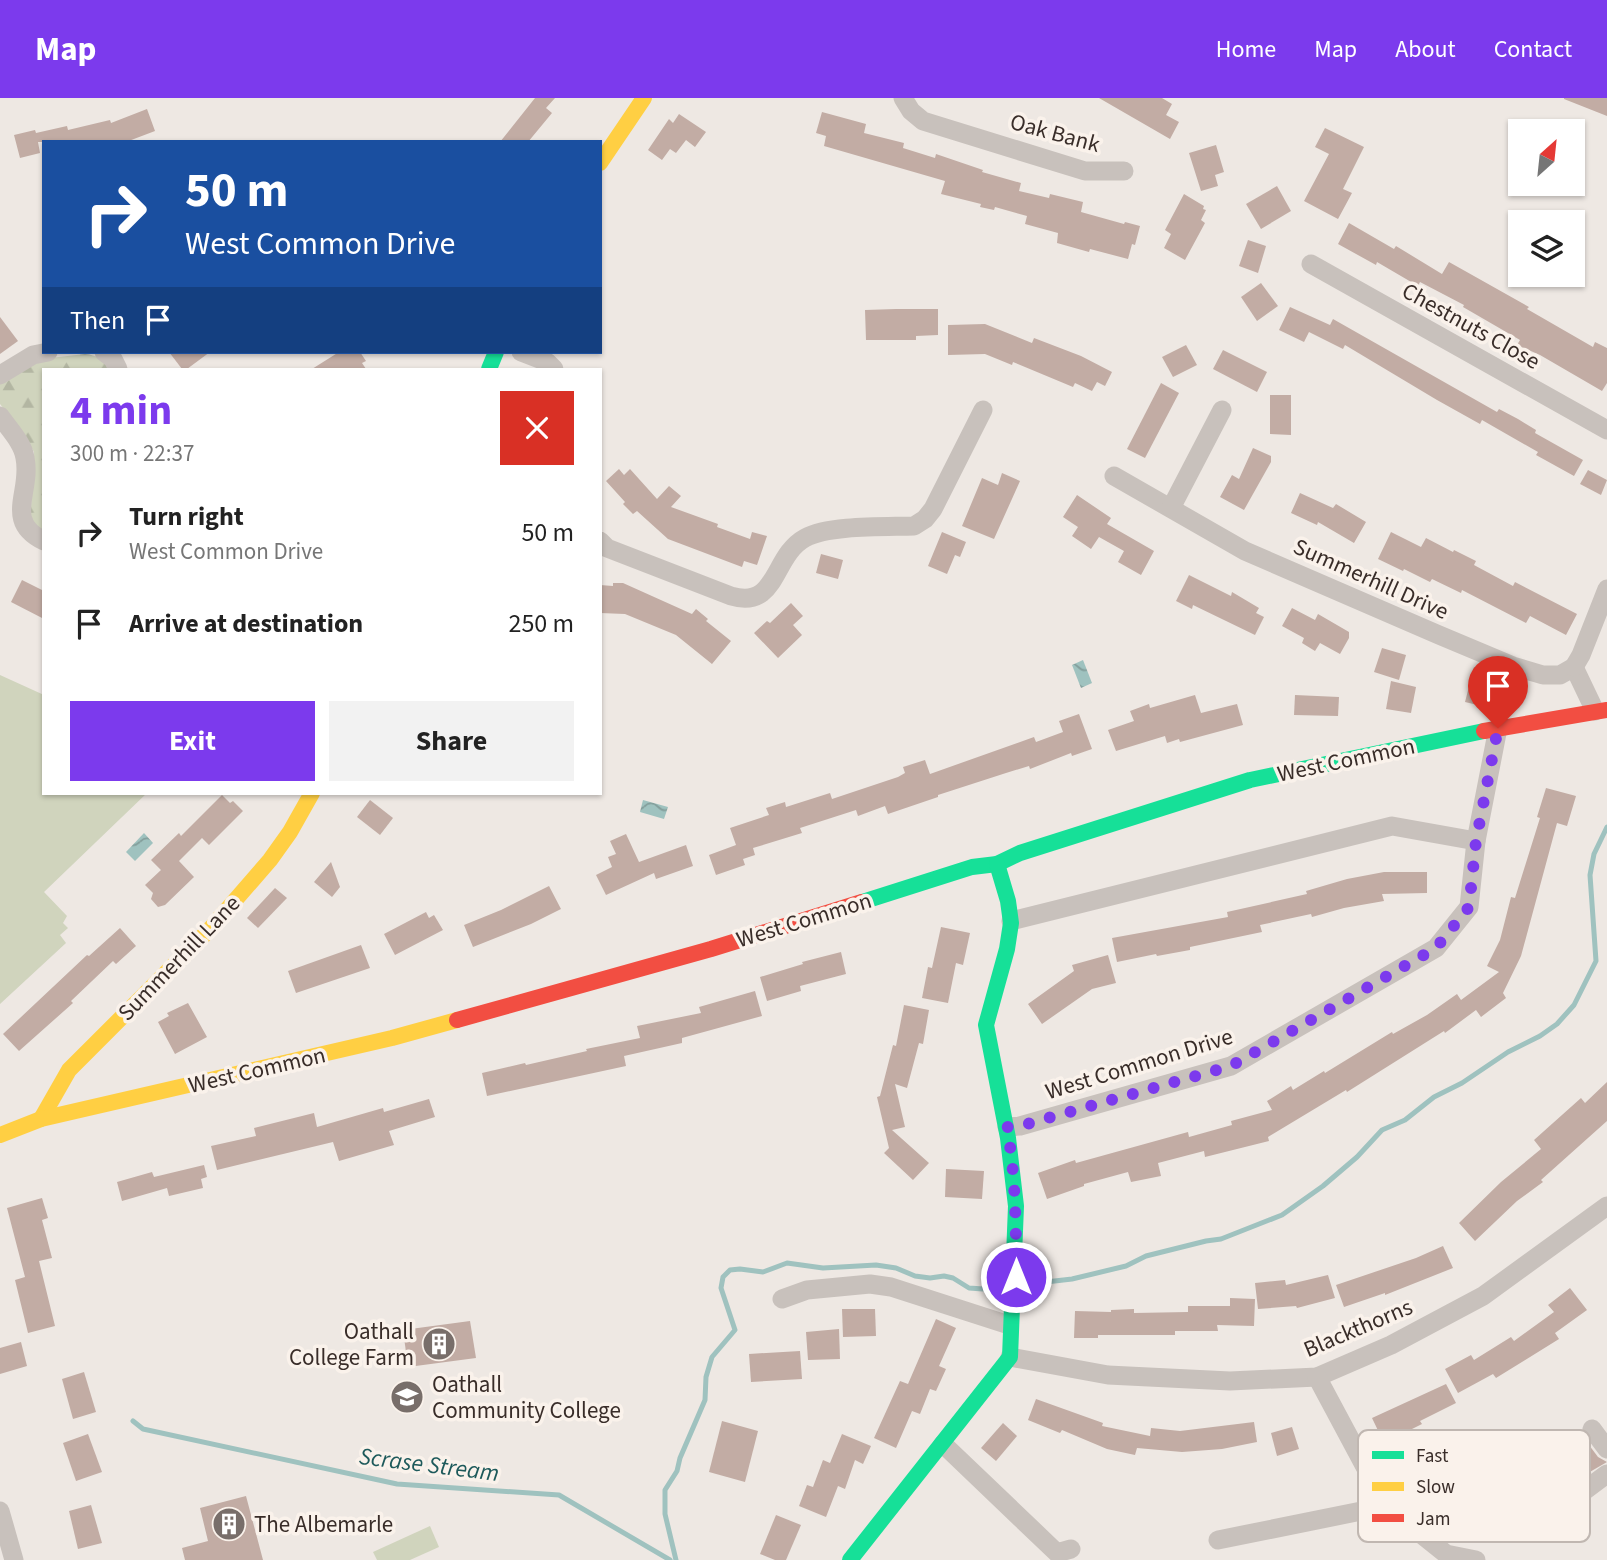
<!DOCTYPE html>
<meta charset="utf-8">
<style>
body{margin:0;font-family:"Source Sans 3",sans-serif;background:#f2f2f2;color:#222;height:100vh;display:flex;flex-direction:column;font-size:26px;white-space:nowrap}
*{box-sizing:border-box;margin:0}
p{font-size:23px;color:#767676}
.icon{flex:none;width:38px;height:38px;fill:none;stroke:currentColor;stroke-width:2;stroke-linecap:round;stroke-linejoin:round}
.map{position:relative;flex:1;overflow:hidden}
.drawer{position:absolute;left:42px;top:270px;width:560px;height:427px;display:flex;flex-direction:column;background:#fff;border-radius:0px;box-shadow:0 2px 5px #0004}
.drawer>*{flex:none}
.banner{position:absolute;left:42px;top:42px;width:560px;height:214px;border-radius:0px;box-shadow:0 2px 5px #0004;background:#1a4fa0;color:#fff;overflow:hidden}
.needle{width:46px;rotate:27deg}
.tools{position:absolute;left:1508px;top:21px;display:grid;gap:14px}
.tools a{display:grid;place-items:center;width:77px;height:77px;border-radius:0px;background:#fff;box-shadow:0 2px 5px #0004;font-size:35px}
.pin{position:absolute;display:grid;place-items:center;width:60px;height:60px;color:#fff;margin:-72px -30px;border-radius:50% 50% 50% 0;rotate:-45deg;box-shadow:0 0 7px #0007}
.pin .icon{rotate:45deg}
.me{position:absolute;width:77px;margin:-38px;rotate:0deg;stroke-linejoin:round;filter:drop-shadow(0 0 5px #0008)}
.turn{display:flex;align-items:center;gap:24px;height:147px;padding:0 28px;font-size:32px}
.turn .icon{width:91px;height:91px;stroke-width:2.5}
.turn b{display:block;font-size:49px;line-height:60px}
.then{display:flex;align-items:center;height:66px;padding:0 28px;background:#0003;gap:14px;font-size:26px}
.round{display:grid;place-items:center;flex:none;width:74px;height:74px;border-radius:0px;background:#f2f2f2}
.headline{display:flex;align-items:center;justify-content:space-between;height:119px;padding:0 28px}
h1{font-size:42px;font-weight:700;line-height:52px;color:#7c3aed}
.action{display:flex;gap:14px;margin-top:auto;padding:14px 28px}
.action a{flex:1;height:80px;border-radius:0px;background:#7c3aed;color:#fff;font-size:28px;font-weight:700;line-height:80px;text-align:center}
.action a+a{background:#f2f2f2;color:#222}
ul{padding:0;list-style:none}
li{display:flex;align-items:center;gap:21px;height:91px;padding:0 28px}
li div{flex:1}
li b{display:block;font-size:26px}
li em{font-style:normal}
header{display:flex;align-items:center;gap:42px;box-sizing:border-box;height:98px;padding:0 35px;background:#7c3aed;color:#fff}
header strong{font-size:33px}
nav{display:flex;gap:38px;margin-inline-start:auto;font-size:24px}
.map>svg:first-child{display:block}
</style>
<header>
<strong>Map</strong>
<nav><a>Home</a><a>Map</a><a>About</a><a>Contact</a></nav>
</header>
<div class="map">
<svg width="1607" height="1462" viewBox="0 0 1607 1462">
<defs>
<pattern id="forest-firs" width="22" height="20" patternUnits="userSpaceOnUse" patternTransform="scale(1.75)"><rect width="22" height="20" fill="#d0d4bd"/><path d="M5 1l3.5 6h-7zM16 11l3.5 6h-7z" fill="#b3b6a2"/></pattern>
<pattern id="water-waves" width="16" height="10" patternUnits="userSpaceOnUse" patternTransform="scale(1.75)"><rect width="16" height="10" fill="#9fc2bf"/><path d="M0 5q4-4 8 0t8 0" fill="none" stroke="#839e9b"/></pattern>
</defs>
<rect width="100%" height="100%" fill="#eee8e3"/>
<path fill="url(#forest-firs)" d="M85,256C97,257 103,262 111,271H44V437L30,427L34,354L23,335L0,306V284L6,278L50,260Z"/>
<g fill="#d0d4bd">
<path d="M0,577L44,597V695H147L44,794L67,818L63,825L68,830L60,837L66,845L0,906Z"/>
<path d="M430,1428L439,1449L410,1462H377L373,1454Z"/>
</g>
<g fill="url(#water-waves)">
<path d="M1083,562L1092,585L1081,590L1072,567Z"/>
<path d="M643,702L668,709L664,721L640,714Z"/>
<path d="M144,735L153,745L135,763L126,754Z"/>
</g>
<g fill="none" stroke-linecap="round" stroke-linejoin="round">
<g stroke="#9fc2bf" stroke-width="5">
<path d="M1020,1187L1072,1181L1126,1168L1146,1158L1206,1143L1221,1141L1282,1117L1323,1088L1357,1059L1382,1032L1405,1022L1434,999L1462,985L1508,954L1540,938L1557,926L1574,907L1596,863L1590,777L1594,756L1607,729"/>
<path d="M133,1323L143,1331L397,1386L559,1397L670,1462"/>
<path d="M676,1462L665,1416V1392L677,1373L680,1360L705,1302L706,1279L712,1259L735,1232L721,1190L723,1179L730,1172L740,1171L763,1174L787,1165L823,1170L876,1167L896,1170L915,1178L930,1180L944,1178L953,1180L969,1190L983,1191L1007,1188"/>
</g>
</g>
<g fill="#c2aca4">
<path d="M535,0H555L546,10L552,15L528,44H500Z"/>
<path d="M1099,0H1162L1172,6L1166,17L1179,24L1170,41Z"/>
<path d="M1564,0H1607V18L1564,1Z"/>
<path d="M147,11L155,33L126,44H38L40,55L20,60L14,37L35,32L36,35L67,28L68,32L110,22L111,25Z"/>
<path d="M822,14L866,26L864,35L904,45L903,50L935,60L936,56L983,72L982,74L1021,85L1019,93L1049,100L1050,96L1083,104L1081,114L1124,126L1125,124L1140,128L1135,147L1132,146L1128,161L1090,151L1089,154L1057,145L1058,135L1025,126L1027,118L995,109L994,112L980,109L981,106L941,96L945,83L824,48L826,38L816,35Z"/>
<path d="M679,16L706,34L695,49L686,42L676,55L670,51L662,62L648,52L669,21L673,25Z"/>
<path d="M1325,30L1364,49L1343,91L1352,95L1338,121L1304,103L1329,56L1315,49Z"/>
<path d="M1216,47L1224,74L1215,77L1218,88L1201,93L1189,55Z"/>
<path d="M1277,88L1291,113L1261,131L1246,106Z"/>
<path d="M1184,96L1204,108L1203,111L1206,112L1201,122L1205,125L1185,162L1164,150L1171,136L1165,132Z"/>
<path d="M1349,125L1394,151L1396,148L1442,176L1449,164L1529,209L1527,211L1593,249L1595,244L1607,250V285L1602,293L1540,257L1517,247L1520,242L1463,209L1464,207L1420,184L1418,188L1377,164L1376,167L1338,146Z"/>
<path d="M1248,142L1266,148L1258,175L1239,168Z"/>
<path d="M1261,185L1278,208L1257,223L1241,199Z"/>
<path d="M1290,209L1330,227L1333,221L1497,314L1499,311L1518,321L1536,332L1535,335L1583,362L1574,378L1536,357L1538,354L1482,322L1480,326L1437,302L1345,247L1343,251L1309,234L1304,244L1279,232Z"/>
<path d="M896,211H938V237L916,238V242H866L865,212Z"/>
<path d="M0,219L18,243L0,256Z"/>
<path d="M985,226L1032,245L1034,240L1081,258L1112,274L1105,288L1097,284L1092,293L1075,285L1073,289L1013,264L1012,267L985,256L948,257V227Z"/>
<path d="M1186,247L1197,267L1173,279L1162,259Z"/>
<path d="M1223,252L1267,274L1257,294L1213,271Z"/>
<path d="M169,254H210L187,271H182Z"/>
<path d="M339,254H360L366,263L362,265L366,271H312Z"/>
<path d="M1161,285L1179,295L1145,360L1127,351Z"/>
<path d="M1270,297H1291V337L1270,336Z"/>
<path d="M1253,350L1271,358V364L1244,412L1220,399L1232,377L1239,381Z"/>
<path d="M619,371L624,377L630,371L657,401L669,388L681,398L671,409L718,426L717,429L750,441L752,434L767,438L757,467L744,463L742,469L668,441L637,413L633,416L623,406L625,404L606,383Z"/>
<path d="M1588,372L1607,382L1601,397L1580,386Z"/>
<path d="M1002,375L1020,383L994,441L962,428L982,380L998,387Z"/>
<path d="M1300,395L1333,410L1336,406L1366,424L1354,445L1318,424L1317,427L1291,415Z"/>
<path d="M1077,397L1111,420L1107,426L1154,453L1141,477L1118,464L1124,453L1099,439L1091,451L1072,438L1078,429L1063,419Z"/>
<path d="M942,434L966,444L960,459L955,457L947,476L928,468Z"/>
<path d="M1391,434L1421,449L1426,440L1453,454L1454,452L1476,463L1474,467L1513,488L1515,484L1577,516L1566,537L1530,518L1526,525L1462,492L1461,495L1432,481L1430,484L1404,471L1403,473L1378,461Z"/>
<path d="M821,456L843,462L838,481L816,475Z"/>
<path d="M1189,477L1231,498L1232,494L1259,510L1256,515L1264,519L1255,537L1193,507L1192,511L1176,503Z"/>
<path d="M22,482L44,493V521L11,504Z"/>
<path d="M613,485H623L692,516L696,511L708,521L706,523L731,543L712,566L676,537L625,516L600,515V487L613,488Z"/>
<path d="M791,505L803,518L793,527L802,537L778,560L754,535L767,523L770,525Z"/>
<path d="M1292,510L1315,522L1318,516L1349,534V540L1340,556L1320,545L1315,553L1302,545L1304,540L1282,528Z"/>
<path d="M1382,550L1406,557L1399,582L1374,574Z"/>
<path d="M1474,569L1498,575V580L1506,582L1499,608H1495L1494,611L1465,604Z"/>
<path d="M1391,583L1416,589L1411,615L1386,611Z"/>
<path d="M1195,597L1201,615L1237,606L1243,627L1180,644L1179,641L1167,645L1165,638L1116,653L1108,632L1134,623L1130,613L1149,606L1150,610Z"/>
<path d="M1295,597L1339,599L1338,618L1294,617Z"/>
<path d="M1079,616L1092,651L1072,658L1071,655L1030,671L1029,668L1006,675L938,697V699L888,716L885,708L858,718L856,712L800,730L802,735L753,750L755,757L743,761L745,767L716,777L709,757L736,747L730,730L769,717L766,710L785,704L786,709L830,695L832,701L898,679L905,675L903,669L925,662L930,676L1034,639L1036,644L1063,634L1059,623Z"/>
<path d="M1546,690L1576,698L1567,728L1557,725L1521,858L1503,895L1506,900L1481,919L1476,912L1445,935L1444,933L1347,994L1346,992L1268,1039L1269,1043L1205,1059L1204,1053L1158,1065L1161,1078L1131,1084L1128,1074L1084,1086V1088L1047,1101L1038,1075L1075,1062L1076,1065L1188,1034L1189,1039L1232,1027L1231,1023L1272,1012L1267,1003L1291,988L1293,992L1324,973L1325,975L1392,934L1393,936L1427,917L1457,896L1461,902L1499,874L1487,868L1500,842L1511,799L1515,800L1540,720L1537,719Z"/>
<path d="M222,697L230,705L233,703L243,713L209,747L202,740L179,763L194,779L165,807L158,809L151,801L153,795L145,787L161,772L151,762L179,735L181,738Z"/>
<path d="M370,702L393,720L380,737L357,719Z"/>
<path d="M626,736L639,764L686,747L693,768L656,781L654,775L606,797L596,777L612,769L608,759L616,756L610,743Z"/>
<path d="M331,764L340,789L332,799L314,784Z"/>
<path d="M1384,774H1427V795L1382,796L1384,803L1344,810L1312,819L1311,816L1260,827L1262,834L1190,849V852L1157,858L1156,856L1117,864L1112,840L1228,819L1227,814L1307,796L1306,793L1347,781Z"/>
<path d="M549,788L561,811L531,826L473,849L464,827L501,812Z"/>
<path d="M275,790L287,800L258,830L247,820Z"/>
<path d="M426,814L429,820L434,817L443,832L395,857L384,836Z"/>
<path d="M941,829L970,835L963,867L956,865L948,905L922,900L928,869L932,870Z"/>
<path d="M120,830L136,848L116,866L113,863L71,903L73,905L19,953L3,936L87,857L89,858Z"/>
<path d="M361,847L370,870L296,895L288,873Z"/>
<path d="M841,854L846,876L800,888L801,893L767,903L760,879L803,866L802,864Z"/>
<path d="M1108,857L1116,885L1092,891L1042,926L1028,906L1074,873L1072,867Z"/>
<path d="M755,893L762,918L682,940V945L624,958L626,968L487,998L482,975L525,965L526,967L587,953L586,951L640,940L637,928L701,915L699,909Z"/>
<path d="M188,905L207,939L175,956L158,924L169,918L167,915Z"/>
<path d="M904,907L929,912L923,946L919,945L907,990L895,986L905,1029L892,1032L929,1065L913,1082L884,1055L889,1050L877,999L880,998L893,947L896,948Z"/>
<path d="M1607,984V1023L1541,1082L1543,1084L1517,1103L1475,1143L1459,1125L1501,1084L1541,1051L1534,1042L1581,1000L1585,1005Z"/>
<path d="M429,1001L435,1019L389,1033L394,1047L339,1063L333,1044L217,1072L211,1048L256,1038L254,1030L314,1015L317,1029L383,1010L384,1014Z"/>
<path d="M204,1067L207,1079L201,1081L203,1090L169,1098L167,1090L122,1103L117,1084L152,1074L154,1079Z"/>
<path d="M946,1071L984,1073L982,1101L945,1099Z"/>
<path d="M42,1100L48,1120L42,1122L52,1160L39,1163L55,1228L28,1235L15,1182L25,1179L7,1110Z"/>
<path d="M1443,1148L1453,1170L1385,1197V1195L1344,1209L1336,1187L1416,1160Z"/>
<path d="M1328,1177L1335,1200L1297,1210L1296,1208L1258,1211L1255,1185L1285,1182L1286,1187Z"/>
<path d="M1570,1190L1587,1212L1555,1235L1559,1241L1496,1280L1493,1276L1458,1295L1445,1271L1471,1257L1474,1262L1511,1239L1514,1243L1554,1214L1548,1207Z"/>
<path d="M1230,1200L1255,1201L1254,1228L1217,1227L1218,1233H1175V1237H1098V1240H1074L1075,1213L1111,1214V1212L1134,1211V1215L1188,1214V1208H1230Z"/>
<path d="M842,1211H875L876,1238L843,1239Z"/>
<path d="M936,1221L956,1230L939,1268L946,1271L936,1293L930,1291L920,1316L912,1313L896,1350L874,1340L900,1283L908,1286Z"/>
<path d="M470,1223L476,1260L408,1269L403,1232Z"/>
<path d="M839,1231L840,1261L808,1262L806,1234Z"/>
<path d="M21,1244L27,1268L0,1276V1250Z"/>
<path d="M800,1253L802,1281L751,1284L749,1256Z"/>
<path d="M84,1274L96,1314L73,1321L62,1281Z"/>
<path d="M1446,1286L1456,1305L1420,1323L1422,1326L1384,1345L1372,1320Z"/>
<path d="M1036,1301L1103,1325L1102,1328L1150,1338L1151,1330L1180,1333L1254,1324L1257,1344L1222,1351L1182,1354L1137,1350L1135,1357L1107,1351L1062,1332L1060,1335L1028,1322Z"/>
<path d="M722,1323L758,1333L745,1384L709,1374Z"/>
<path d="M1003,1325L1017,1338L996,1363L981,1350Z"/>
<path d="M1292,1329L1299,1351L1277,1358L1271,1335Z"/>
<path d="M88,1336L102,1374L76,1383L63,1345Z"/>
<path d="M842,1336L871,1348L863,1366L855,1362L845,1391L838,1388L826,1419L799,1408L807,1387L813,1389L823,1362L830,1365Z"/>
<path d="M1583,1339L1598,1359L1607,1364L1588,1375L1569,1350Z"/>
<path d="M246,1398L263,1462H185L182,1450L208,1443L200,1410Z"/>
<path d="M91,1407L102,1445L78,1451L69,1413Z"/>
<path d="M776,1417L801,1427L786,1462H775L760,1456Z"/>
</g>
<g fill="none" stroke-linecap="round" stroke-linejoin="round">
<g stroke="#c8c1bc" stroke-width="19">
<path d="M903,0L911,13L923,23L1085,73H1124"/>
<path d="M1311,166L1607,332"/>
<path d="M104,254L113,261L118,271"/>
<path d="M521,254L547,264L554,271"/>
<path d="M0,277L33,257L48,254"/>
<path d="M0,318C9,331 23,345 25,360C32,394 3,423 44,443"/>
<path d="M1114,378L1245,453L1439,537L1513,568L1543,577H1560L1574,569L1595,613"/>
<path d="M1171,410L1222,312"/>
<path d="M600,443L607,450L731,498C778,512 772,458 805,440C829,427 885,429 914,428L925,421L933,411L983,312"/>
<path d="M1574,569L1581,557L1607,491"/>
<path d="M1011,823L1392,728L1476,743"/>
<path d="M1007,1029L1020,1028L1231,968L1436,850L1469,809L1476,743L1498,630"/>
<path d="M782,1201L807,1192L870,1186L891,1189L1009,1227"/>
<path d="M1010,1259L1108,1277L1230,1283L1317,1279L1391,1247L1483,1198L1607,1108"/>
<path d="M1317,1279L1386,1408L1446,1456L1476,1462"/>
<path d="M1592,1331L1607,1351"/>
<path d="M943,1346L1057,1455L1071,1451"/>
<path d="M1584,1393L1607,1376"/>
<path d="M0,1413L14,1462"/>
<path d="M1218,1442L1386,1408"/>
</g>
<g stroke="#16e098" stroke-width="16">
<path d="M489,271L496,254"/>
<path d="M862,804L972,769L997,766L1020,755L1250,682L1484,633"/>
<path d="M850,1462L1010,1259L1016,1108L1008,1040L986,927L1007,851L1011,825L1008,803L997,766"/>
</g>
<g stroke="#ffcf43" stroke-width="16">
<path d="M600,65L644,0"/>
<path d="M41,1021L69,972L211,830L270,762L290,734L312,695"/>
<path d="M0,1037L41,1021L392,940L457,922"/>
</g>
<g stroke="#f24e42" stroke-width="16">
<path d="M1484,633L1607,612"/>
<path d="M457,922L711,851L862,804"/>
</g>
</g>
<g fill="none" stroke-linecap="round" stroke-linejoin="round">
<path stroke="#7c3aed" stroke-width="12" stroke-dasharray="0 21.6" d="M1016,1179C1016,1128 1016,1079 1007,1029L1020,1028L1231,968L1436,850L1469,809L1476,743L1498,630"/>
</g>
<defs>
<symbol id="building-disc" viewBox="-11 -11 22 22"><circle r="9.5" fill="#786e6a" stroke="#faf2eb"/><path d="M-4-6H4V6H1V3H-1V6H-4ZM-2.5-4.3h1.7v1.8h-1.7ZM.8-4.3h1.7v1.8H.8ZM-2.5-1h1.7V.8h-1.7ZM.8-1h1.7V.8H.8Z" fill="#fff"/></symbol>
<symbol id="school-disc" viewBox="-11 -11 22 22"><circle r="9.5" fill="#786e6a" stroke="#faf2eb"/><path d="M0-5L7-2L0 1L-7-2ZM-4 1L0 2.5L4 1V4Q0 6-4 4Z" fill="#fff"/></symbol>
</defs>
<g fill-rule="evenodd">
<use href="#building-disc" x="420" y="1227" width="38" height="38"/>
<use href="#school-disc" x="388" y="1280" width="38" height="38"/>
<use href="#building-disc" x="210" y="1407" width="38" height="38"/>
</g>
<g text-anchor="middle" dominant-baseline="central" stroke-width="7" stroke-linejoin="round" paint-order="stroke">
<g font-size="23" fill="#392d29" stroke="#faf2eb">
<text transform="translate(1055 35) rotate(15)">Oak Bank</text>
<text transform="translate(1471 228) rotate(29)">Chestnuts Close</text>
<text transform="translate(1371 481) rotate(24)">Summerhill Drive</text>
<text transform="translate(1346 662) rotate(-12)">West Common</text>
<text transform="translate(804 822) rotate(-17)">West Common</text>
<text transform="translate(179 860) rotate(-46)">Summerhill Lane</text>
<text transform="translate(1139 966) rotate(-17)">West Common Drive</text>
<text transform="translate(257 972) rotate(-13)">West Common</text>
<text transform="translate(1358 1230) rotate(-23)">Blackthorns</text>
</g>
<g font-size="23" fill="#392d29" stroke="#faf2eb" text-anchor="start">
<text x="414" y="1233" text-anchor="end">Oathall<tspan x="414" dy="26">College Farm</tspan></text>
<text x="432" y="1286">Oathall<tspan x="432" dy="26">Community College</tspan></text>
<text x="254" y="1426">The Albemarle</text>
</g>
<g font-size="24" font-style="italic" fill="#1e5a5b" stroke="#faf2eb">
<text transform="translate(429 1367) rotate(7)">Scrase Stream</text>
</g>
</g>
<rect x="1358" y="1332" width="232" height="112" rx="10" fill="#faf2eb" stroke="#c0b7b1" stroke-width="2"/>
<rect x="1372" y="1353" width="32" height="8" fill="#16e098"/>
<rect x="1372" y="1384" width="32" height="9" fill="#ffcf43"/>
<rect x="1372" y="1416" width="32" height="8" fill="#f24e42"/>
<g font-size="19" fill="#392d29">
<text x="1416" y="1364">Fast</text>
<text x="1416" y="1395">Slow</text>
<text x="1416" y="1427">Jam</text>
</g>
</svg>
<div class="tools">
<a><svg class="needle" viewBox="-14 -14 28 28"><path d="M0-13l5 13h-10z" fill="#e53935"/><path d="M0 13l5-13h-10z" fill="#767676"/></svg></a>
<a><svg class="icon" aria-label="layers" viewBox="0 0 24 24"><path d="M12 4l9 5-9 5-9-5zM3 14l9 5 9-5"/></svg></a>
</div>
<div class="pin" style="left:1498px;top:630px;background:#d93025"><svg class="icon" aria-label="arrive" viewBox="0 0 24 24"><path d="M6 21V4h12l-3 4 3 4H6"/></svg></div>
<svg class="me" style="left:1016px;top:1179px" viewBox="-20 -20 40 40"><circle r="17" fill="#7c3aed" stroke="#fff" stroke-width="3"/><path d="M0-11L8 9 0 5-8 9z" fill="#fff"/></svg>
<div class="banner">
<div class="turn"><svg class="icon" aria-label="right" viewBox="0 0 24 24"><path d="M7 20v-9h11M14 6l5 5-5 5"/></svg><div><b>50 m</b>West Common Drive</div></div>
<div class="then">Then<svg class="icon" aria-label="arrive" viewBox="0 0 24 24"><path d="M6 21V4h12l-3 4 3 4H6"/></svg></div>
</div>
<section class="drawer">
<div class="headline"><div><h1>4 min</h1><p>300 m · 22:37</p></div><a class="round" style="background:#d93025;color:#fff"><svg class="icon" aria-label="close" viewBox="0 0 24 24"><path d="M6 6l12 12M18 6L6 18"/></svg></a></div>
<ul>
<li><svg class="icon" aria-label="right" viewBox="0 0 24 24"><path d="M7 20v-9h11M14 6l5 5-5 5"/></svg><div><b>Turn right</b><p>West Common Drive</p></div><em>50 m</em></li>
<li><svg class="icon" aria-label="arrive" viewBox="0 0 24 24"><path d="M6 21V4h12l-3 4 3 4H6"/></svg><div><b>Arrive at destination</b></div><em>250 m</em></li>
</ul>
<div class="action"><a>Exit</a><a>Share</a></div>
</section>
</div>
